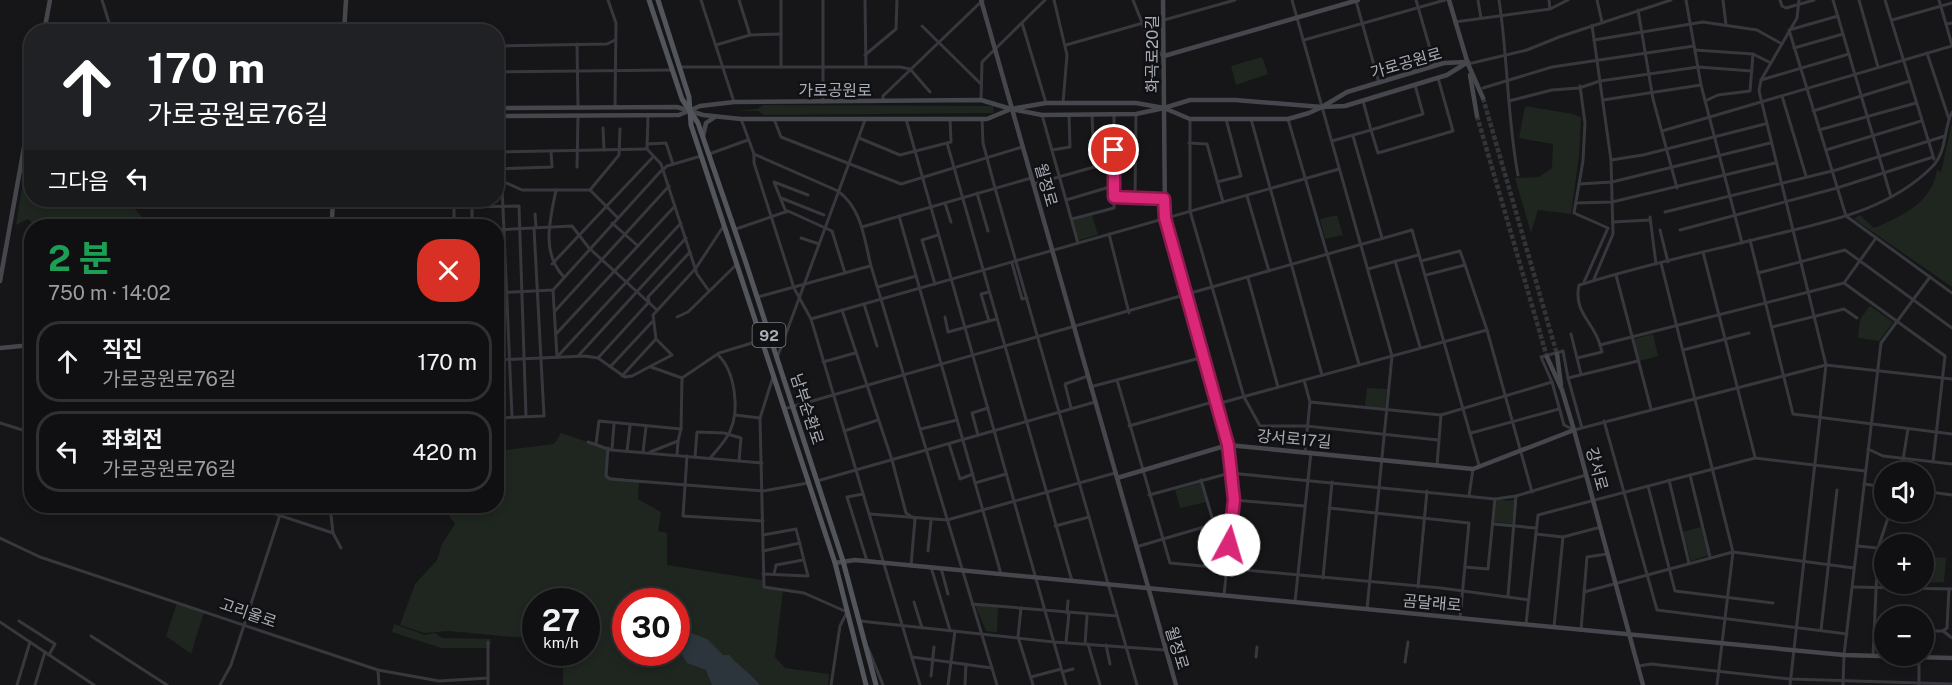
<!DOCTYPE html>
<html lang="ko">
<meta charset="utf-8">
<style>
body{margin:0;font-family:"Public Sans","Noto Sans KR",sans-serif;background:#19191b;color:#f1f3f6;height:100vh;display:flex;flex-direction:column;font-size:22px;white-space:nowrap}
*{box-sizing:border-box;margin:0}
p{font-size:20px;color:#9c9d9f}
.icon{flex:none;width:33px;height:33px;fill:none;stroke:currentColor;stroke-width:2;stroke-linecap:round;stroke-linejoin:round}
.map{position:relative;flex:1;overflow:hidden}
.drawer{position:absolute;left:24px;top:219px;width:480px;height:294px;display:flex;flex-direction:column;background:#101012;border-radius:24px;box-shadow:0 3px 9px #0003,0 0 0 2px #303032}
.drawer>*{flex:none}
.guide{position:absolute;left:24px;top:24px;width:480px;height:183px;border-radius:24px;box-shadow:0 3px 9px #0003,0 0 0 2px #303032;background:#202124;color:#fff;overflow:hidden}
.tools{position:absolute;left:1874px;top:462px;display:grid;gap:12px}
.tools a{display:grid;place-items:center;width:60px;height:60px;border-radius:50%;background:#101012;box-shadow:0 3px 9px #0003,0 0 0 2px #303032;font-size:30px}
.speed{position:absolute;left:522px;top:588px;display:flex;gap:12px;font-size:30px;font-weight:700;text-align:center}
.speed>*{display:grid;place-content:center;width:78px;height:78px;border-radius:50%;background:#101012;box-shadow:0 3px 9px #0003,0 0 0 2px #303032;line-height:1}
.speed small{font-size:15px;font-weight:400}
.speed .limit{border:9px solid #d22;background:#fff;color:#111}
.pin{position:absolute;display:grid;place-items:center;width:51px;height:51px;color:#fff;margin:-26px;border:3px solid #fff;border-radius:50%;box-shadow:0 2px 6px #0007}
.me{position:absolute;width:66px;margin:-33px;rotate:6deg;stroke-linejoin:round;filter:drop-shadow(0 0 4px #0008)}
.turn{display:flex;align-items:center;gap:21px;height:126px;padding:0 24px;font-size:27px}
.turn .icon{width:78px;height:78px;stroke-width:2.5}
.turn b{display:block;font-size:42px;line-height:51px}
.then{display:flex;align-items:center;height:57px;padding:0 24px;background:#0003;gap:12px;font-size:22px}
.round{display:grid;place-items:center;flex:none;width:63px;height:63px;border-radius:24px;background:#19191b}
.head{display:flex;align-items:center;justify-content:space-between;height:102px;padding:0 24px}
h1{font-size:36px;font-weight:700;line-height:45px;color:#1e9e55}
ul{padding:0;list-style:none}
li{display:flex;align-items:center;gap:18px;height:81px;margin:0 12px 9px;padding:0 12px;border:3px solid #303032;border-radius:24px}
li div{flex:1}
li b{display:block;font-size:22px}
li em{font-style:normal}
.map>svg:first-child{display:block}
</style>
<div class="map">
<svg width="1952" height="685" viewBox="0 0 1952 685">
<rect width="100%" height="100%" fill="#161618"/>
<g fill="#1e261f" fill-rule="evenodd">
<path d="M1262,57L1268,74L1236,85L1231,66Z"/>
<path d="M764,105L993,106L994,113L764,115L758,111H736L757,109Z"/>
<path d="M1525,106L1573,114L1581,118L1579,156L1571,214L1538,210L1531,233L1515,178L1539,177L1552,168L1553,144L1519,138Z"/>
<path d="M1952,123V287L1854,219L1860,215L1874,228C1902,216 1932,203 1937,170L1941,172Z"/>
<path d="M26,162L31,163L32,200H127L150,226H34L28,219L16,225Z"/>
<path d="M1092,215L1098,235L1079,240L1073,220Z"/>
<path d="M1337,215L1343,235L1325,239L1320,219Z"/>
<path d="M1870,306L1893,322L1879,341L1858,338L1860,319Z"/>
<path d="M1653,334L1658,356L1640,361L1634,339Z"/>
<path d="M1367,388L1387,389L1385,408L1365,406Z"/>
<path d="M561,433L608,449L606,476L639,481L638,499L661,512L658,531L667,533V565L762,580L765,588L783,590L775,657L785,668L829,674L828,685H563V653L586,652L587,620L590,604L587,612L586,602H536L535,639L449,631L424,633L400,625L415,584L437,560L442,544L455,524L443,506H496L497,451L554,444ZM626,602H676V652H626Z"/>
<path d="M1201,483L1206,502L1180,508L1175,490Z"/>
<path d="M1497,499L1508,501L1515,499L1512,524L1494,522Z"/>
<path d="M1701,527L1709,555L1691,561L1683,532Z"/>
<path d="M1923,556L1946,558L1944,582L1923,583Z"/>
<path d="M177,603L204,612L191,654L166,636Z"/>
<path d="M975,605L998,607L997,632L986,631Z"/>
<path d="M394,624L425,635L435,633L442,638L491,639L490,648H441L392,632Z"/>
</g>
<path fill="#2c353c" d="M683,630L707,639L723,655H729C739,666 750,673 760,685H712L706,670L687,663L677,646V632Z"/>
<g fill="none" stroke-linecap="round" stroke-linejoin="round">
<g stroke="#333438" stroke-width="4.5" stroke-dasharray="4.5 2" stroke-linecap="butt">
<path d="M1483,98L1557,354"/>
<path d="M1477,116L1547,357"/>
</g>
<g stroke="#37383d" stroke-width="3">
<path d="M102,0L112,32"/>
<path d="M608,0L616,23L615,107"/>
<path d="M701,0L734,102"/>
<path d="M739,0L750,35"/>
<path d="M781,0V67"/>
<path d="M823,0V102"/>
<path d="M865,0L866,67"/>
<path d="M1054,0L1067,55L1063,103"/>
<path d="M1133,0L1149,40L1164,58"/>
<path d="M1292,0L1392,356L1367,609"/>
<path d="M1416,0L1435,66"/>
<path d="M1478,0L1481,18"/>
<path d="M1499,0C1508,58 1507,117 1518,175"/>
<path d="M1549,0L1550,9"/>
<path d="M1597,0L1602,22"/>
<path d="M1686,0L1701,85L1742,243"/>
<path d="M1723,0L1726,25"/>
<path d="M1780,0L1782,6L1786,8L1814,0"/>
<path d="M1833,0L1891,197"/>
<path d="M1859,0L1878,67"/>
<path d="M1885,0L1934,159"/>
<path d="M1939,0L1952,45"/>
<path d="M1356,1L1379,83"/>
<path d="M1638,10L1653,99L1677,188"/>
<path d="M1838,16L1789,30L1846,216"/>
<path d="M1164,20L1235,0"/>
<path d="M1892,20L1952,3"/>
<path d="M1455,22L1550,9L1568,0"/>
<path d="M1022,23L1046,103"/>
<path d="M1946,24L1952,23"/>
<path d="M1592,25L1611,160L1613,234L1594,279"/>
<path d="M922,26L981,84"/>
<path d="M1304,40L1445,0"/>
<path d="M1594,40L1703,22L1757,30L1782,44"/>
<path d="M577,44L578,108"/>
<path d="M716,45L750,35L781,34"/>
<path d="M1066,45L1143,23"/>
<path d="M496,46L607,44L615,40"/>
<path d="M1794,48L1843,34"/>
<path d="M1695,50L1753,54L1771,63"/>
<path d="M1927,53L1949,119"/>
<path d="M865,55L896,29L897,0"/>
<path d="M1468,64L1527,50L1559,37L1671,0"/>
<path d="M679,67H900L910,69L930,92"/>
<path d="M496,72L672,70"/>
<path d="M1761,80L1849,54"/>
<path d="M1580,86L1585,123L1583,161L1574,213L1608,228L1584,282"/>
<path d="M1483,88L1552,67L1694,46"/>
<path d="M1782,96L1806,176"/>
<path d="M981,100L982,62L1045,0"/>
<path d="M1603,100L1701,85"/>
<path d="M883,101V96L983,0"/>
<path d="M1363,101L1371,130L1423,114L1415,85"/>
<path d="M1509,101L1552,90L1579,88L1600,81L1698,67L1752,71"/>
<path d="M1705,101L1718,95L1750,91L1753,54"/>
<path d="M1813,111L1910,81"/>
<path d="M1092,114L1094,167"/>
<path d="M648,115L647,149L661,164L697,274L709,291"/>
<path d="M1042,115L1078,243"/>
<path d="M499,116L512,417"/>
<path d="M741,119L754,154L838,191C862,209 864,238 871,266L997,685"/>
<path d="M774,119L781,137L901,184L1022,147"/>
<path d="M906,119L1066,685"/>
<path d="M982,119L983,143L995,188L1137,685"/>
<path d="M1190,119V211L1237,373L1244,397L1260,426H1306L1438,440"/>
<path d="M1251,119L1322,375"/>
<path d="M1288,119L1359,364"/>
<path d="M603,128L604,150"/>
<path d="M1819,130L1916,103"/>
<path d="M1662,131L1952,46"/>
<path d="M1353,136L1382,238"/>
<path d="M859,138L900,155L951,142L950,119"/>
<path d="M1332,141L1371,130L1378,153L1453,131L1438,78"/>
<path d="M947,143L1072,581"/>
<path d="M1189,143L1207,144L1223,202"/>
<path d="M647,144L666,143L673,164"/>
<path d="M1052,150L1070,147L1069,115"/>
<path d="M1826,150L1921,121"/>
<path d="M496,152L647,149"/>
<path d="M709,154L748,140"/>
<path d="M754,154V163L794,288L811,319L920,685"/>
<path d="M1611,160L1643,155L1765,124"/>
<path d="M577,167L578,115"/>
<path d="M496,169L552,167L551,151"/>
<path d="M502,181L522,190H590L619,155L620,129"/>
<path d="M1217,182L1241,176L1226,119"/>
<path d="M1034,184L1094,167H1114"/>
<path d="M1579,184L1612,182L1770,143"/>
<path d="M556,190C550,220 541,252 563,276"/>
<path d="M590,190L618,218"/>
<path d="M977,193L988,231"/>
<path d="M1247,196L1269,271"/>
<path d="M1114,197L1164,199"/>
<path d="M781,198L824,215"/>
<path d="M1135,198L1136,114"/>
<path d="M472,200V226"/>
<path d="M1066,200L1113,186"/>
<path d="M945,203L951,222"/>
<path d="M1576,203L1612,202L1775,163"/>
<path d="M786,212L774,182L808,195"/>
<path d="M1665,212L1836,170L1945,136"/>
<path d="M535,214L536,227"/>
<path d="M899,216L1001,574"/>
<path d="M1846,216L1952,293"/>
<path d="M1650,217L1656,264"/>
<path d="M1072,219L1114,208V114"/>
<path d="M1613,222L1650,220"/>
<path d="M612,223L638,246"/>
<path d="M454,226V207L519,206L526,416"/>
<path d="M862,227L1031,178"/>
<path d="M736,229L788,211L832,231L845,273"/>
<path d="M496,230L572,226L589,248L657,310"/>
<path d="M1660,230L1668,262"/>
<path d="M1680,230L1837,188L1933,157"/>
<path d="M1109,234L1129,313"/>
<path d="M801,238L819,244"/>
<path d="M1876,238L1844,283L1600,345C1594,322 1573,313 1579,285L1583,284C1643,265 1705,252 1765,237C1824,222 1887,212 1932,167C1947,152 1943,131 1952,112"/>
<path d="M1750,240L1793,414L1952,434"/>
<path d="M1703,252L1755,457"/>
<path d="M1395,261L1420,347"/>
<path d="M1421,261L1460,251L1465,265"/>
<path d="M1012,263L1022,299L1027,298"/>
<path d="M1661,263L1733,552L1717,685"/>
<path d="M552,264L653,157"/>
<path d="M1368,269L1418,255"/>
<path d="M1758,273L1845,250L1952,328"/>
<path d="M1426,275L1465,265L1487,330L1532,492"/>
<path d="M1616,275L1651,409"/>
<path d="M1248,278L1278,387"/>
<path d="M1844,283L1945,356L1933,462"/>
<path d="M935,284L922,240L938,235"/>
<path d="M878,287L916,276"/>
<path d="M553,290L557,357"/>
<path d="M989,292L981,294L989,321L997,319"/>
<path d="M496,293L553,290L660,172L667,166L701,156"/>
<path d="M758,297L870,266"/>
<path d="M864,304L877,346"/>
<path d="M842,310L892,460L906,513L915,519L911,566"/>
<path d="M555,311L669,186"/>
<path d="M677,317L688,312L736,265"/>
<path d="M945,317L948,332L989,321"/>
<path d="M811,319L1339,169"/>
<path d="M1772,327L1844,309L1857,318"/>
<path d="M556,334L675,206"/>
<path d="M1571,334L1581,374"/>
<path d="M1683,350L1749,333"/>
<path d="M579,355L686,238"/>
<path d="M557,357L681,223"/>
<path d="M598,358L649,302L648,297L690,252"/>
<path d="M777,358L865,120"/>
<path d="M1577,358L1602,352L1600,345"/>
<path d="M496,360L585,356L598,358L625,377L632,376L672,355L656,339L653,315L696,268L723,227"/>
<path d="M823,362L855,353"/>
<path d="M610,367L652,322"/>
<path d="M651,367L682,378L719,353L762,340"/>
<path d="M622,376L655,340"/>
<path d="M773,377L760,418L764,587L804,593L847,612L840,626L831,685"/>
<path d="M1568,378L1563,351L1541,357L1552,382L1564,425L1574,430L1826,365L1952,379"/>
<path d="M1117,380L1170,563L1441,588L1529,600"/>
<path d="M1304,380L1310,402L1305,452"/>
<path d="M1090,387L1204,357"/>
<path d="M1310,402L1441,415L1552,382"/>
<path d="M1217,404L1487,330"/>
<path d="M1071,408L1065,384L1088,376"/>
<path d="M784,409L1412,230L1479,465"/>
<path d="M735,415L760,418"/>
<path d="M496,418L544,416L534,228"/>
<path d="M1604,421L1657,610L1847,634"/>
<path d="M0,423L32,433"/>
<path d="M1129,426L1216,401"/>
<path d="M1582,428L1568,378L1638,361"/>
<path d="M921,429L957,420"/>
<path d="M844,431L878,420"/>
<path d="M1471,433L1559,409"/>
<path d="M978,435L972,413L988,408"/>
<path d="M588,442L611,450L762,463"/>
<path d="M596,444L599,421L681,429"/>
<path d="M949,444L960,479L973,474"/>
<path d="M608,448L606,476L610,479L763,491L808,483"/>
<path d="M612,449L614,424"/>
<path d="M1868,449L1883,456L1952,464"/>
<path d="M627,451L630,426"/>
<path d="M643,452L646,427"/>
<path d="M650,452L678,441L681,429L682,378"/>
<path d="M677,455L678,441"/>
<path d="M687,456L683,516L763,521"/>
<path d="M695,457L697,432L724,433L741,438L739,461"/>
<path d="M710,458C717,450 726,441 730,431C740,410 735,371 718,355"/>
<path d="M1437,465L1441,415"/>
<path d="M1901,472L1908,429"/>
<path d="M1690,475L1710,557"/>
<path d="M1669,480L1689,563"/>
<path d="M817,481L1095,402"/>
<path d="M975,483L1006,474"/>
<path d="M1864,484L1884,487"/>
<path d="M1648,486L1675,591L1773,603"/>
<path d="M1923,491L1952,495"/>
<path d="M863,494L847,497L867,561"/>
<path d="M1149,495L1230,473L1495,499L1516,496L1586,475"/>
<path d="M1469,496L1473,469"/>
<path d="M1234,500L1304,506"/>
<path d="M251,506L333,533"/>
<path d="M330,506L333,533L341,548"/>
<path d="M1329,508L1469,523L1460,618"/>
<path d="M870,514L947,520L1115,473"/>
<path d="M1214,524L1231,525"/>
<path d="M1493,524L1536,528"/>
<path d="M1055,526L1089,517"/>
<path d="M1536,534L1563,537"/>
<path d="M0,538L40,557L378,670L439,681L488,678"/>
<path d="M1857,546L1878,548"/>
<path d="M1136,547L1214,524L1201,480"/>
<path d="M763,551L800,543"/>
<path d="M928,551L931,521"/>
<path d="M931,567L950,630"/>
<path d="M1465,567L1488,569L1495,499"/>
<path d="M941,568L948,594"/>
<path d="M763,574L808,576L796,529L763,535"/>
<path d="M774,574L776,565L803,560"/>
<path d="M1323,578L1332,482"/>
<path d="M1418,587L1427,491"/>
<path d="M1853,587L1952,589"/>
<path d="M1584,592L1733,552L1854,568"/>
<path d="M1224,595L1234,500L1228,445"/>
<path d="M1508,596L1516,496"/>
<path d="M914,602L922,628"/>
<path d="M1295,602L1311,452"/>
<path d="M972,604L1117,616"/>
<path d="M1021,608L1018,637L1033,685"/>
<path d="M1067,613L1068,601"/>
<path d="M19,621L55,644L49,655"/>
<path d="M860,621L1054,642L1165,650"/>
<path d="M0,622L94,685"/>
<path d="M1526,624L1538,515L1755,458L1865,471"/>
<path d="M1554,627L1563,537L1601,527"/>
<path d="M1581,630L1587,557L1607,554"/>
<path d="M1821,630L1837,490"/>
<path d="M1874,630H1884"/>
<path d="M1923,631H1943L1947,628L1949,589"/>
<path d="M1943,631L1952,638"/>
<path d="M91,636L167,685"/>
<path d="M1066,642L1069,613"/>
<path d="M1085,644L1087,616"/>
<path d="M1088,644L1100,685"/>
<path d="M1106,645L1110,664"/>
<path d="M868,648L883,685"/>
<path d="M1873,656L1878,548L1890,512"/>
<path d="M912,657L992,668"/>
<path d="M1256,657L1257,647"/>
<path d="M1405,662L1408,642"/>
<path d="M1639,666L1651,664L1790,679L1952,684"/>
<path d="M378,670L379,685"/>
<path d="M1062,672L1073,669"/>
<path d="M931,676L934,647"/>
<path d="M1031,677L1061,669"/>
<path d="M17,685L30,642"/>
<path d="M35,685L45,652"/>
<path d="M220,685L231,665L283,506"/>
<path d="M488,685V642"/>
<path d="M948,685L955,631"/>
<path d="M965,685L966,664"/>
<path d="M1790,685L1826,365L1759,91L1761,80L1797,18L1799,0"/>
<path d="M1843,685L1844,655L1881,343L1930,277"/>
<path d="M1919,685V657"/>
</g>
<g stroke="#45474d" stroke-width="4.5">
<path d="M981,0L1176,685"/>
<path d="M1163,0L1165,218L1228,445"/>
<path d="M1449,0L1468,64L1483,98"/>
<path d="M44,32L50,0"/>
<path d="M344,32L346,0"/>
<path d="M1164,56L1358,0"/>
<path d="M1470,75L1477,116"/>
<path d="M496,108L677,107L703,115L741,119H987L1011,109L1042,115L1136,114L1164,108L1190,119H1288L1309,113L1322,107L1345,106L1447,75L1468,62"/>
<path d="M496,116L679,115L700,106L734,102L981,100L1011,109L1046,103H1136L1164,108L1190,100H1235L1322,107L1347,92L1444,63L1466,62"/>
<path d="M703,136L706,123L715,117"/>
<path d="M333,200L332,219L335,226"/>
<path d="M0,281L32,103"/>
<path d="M0,348L32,345"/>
<path d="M1557,354L1561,385"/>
<path d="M1547,357L1562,390L1574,430L1643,685"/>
<path d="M1117,478L1228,445L1473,469L1574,430"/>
<path d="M835,563L855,560L1844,655L1952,658"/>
</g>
<g stroke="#53555c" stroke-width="5">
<path d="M649,0L682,99L698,123L745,260L843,561L876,685"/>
<path d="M658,0L689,97L691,125L835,563L866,685"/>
</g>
</g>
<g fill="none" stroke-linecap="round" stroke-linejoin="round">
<defs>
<path id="route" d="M1114,150V197L1164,199L1165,218L1228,445L1234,500L1229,545"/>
</defs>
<use href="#route" stroke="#8e194d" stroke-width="15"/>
<use href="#route" stroke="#db2777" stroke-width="10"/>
</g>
<g text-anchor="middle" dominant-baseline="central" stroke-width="5" stroke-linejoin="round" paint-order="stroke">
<rect fill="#111113" stroke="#7b7e86" stroke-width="1.5" x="752.5" y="323" width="33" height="24" rx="4.5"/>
<g font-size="15" font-weight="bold" fill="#a8adb8">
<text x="769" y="335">92</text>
</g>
<g font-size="16" fill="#a8adb8" stroke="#111113">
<text transform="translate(1152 54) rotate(-90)">화곡로20길</text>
<text transform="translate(1406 63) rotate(-16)">가로공원로</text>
<text x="835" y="90">가로공원로</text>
<text transform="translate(1046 185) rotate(74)">월정로</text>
<text transform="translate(807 409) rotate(72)">남부순환로</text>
<text transform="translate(1294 439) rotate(5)">강서로17길</text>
<text transform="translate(1597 469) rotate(75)">강서로</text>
<text transform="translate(1432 603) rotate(5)">곰달래로</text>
<text transform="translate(248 613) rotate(19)">고리울로</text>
<text transform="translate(1177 648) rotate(73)">월정로</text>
</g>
</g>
</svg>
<div class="tools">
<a><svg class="icon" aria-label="sound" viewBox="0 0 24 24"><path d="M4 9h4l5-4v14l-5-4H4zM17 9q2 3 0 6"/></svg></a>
<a>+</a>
<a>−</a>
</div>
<div class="speed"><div>27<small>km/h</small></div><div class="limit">30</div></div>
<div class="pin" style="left:1114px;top:150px;background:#d93025"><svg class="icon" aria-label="arrive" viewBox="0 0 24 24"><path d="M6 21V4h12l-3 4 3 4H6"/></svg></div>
<svg class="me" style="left:1229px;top:545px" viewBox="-20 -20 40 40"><circle r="19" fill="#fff"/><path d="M0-13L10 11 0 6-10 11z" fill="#db2777"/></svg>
<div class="guide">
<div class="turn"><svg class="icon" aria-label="ahead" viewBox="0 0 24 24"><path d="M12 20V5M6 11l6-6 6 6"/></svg><div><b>170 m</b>가로공원로76길</div></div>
<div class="then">그다음<svg class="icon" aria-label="left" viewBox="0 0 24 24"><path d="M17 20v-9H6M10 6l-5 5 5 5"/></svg></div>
</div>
<section class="drawer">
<div class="head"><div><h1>2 분</h1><p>750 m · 14:02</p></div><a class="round" style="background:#d93025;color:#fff"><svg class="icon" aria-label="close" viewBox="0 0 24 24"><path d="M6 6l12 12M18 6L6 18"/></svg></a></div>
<ul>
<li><svg class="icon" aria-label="ahead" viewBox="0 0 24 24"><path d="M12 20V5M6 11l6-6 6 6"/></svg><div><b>직진</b><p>가로공원로76길</p></div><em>170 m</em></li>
<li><svg class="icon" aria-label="left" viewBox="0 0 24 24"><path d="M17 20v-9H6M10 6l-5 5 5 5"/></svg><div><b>좌회전</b><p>가로공원로76길</p></div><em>420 m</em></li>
</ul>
</section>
</div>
